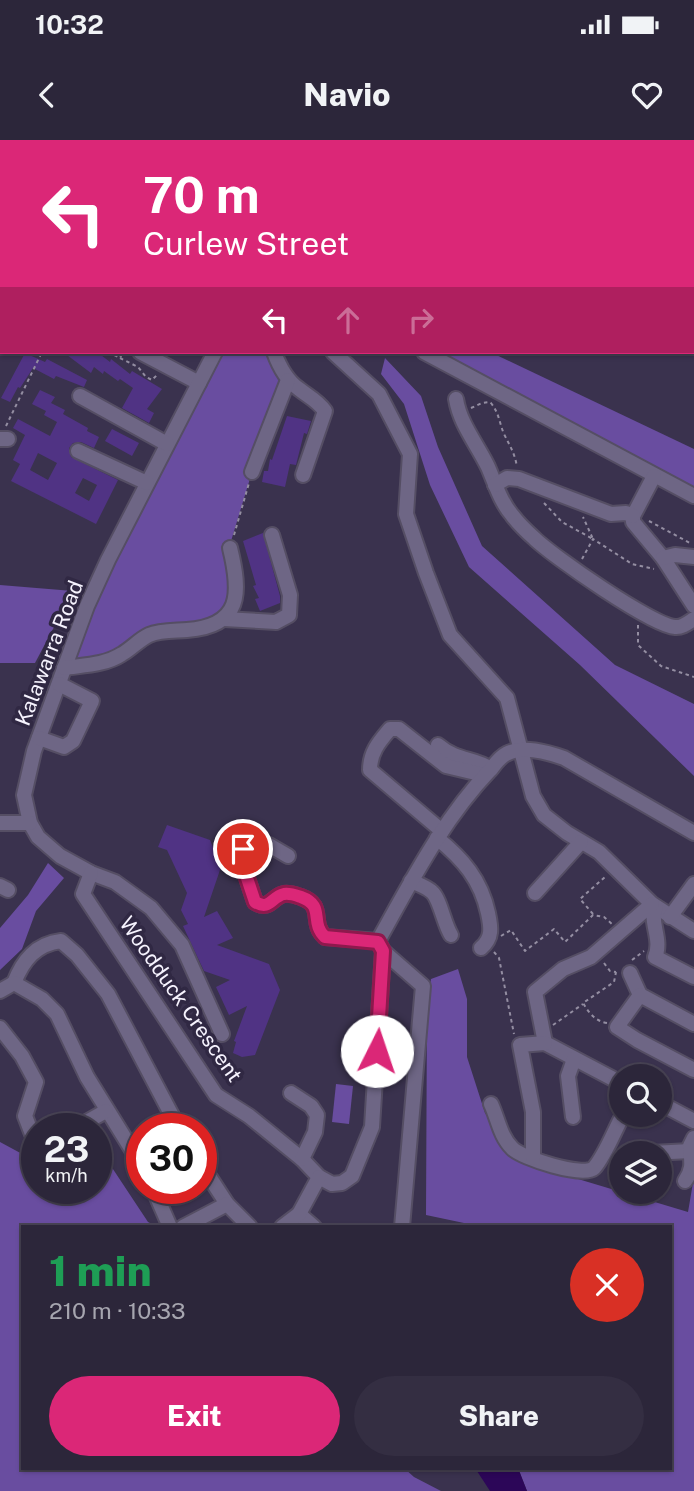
<!DOCTYPE html>
<meta charset="utf-8">
<style>
body{margin:0;font-family:"Public Sans",sans-serif;background:#342e42;color:#f1f3f6;height:100vh;display:flex;flex-direction:column;font-size:26px;white-space:nowrap}
*{box-sizing:border-box;margin:0}
p{font-size:23px;color:#a6a5af}
.icon{flex:none;width:38px;height:38px;fill:none;stroke:currentColor;stroke-width:2;stroke-linecap:round;stroke-linejoin:round}
.map{position:relative;flex:1;overflow:hidden}
.drawer{position:absolute;left:21px;top:1085px;width:651px;height:245px;display:flex;flex-direction:column;background:#2c263a;border-radius:0px;box-shadow:0 2px 5px #0004,0 0 0 2px #484354}
.drawer>*{flex:none}
.hud{position:absolute;left:0px;top:0px;width:695px;height:214px;box-shadow:0 2px 5px #0004,0 0 0 2px #484354;background:#db2777;color:#fff;overflow:hidden}
.buttons{position:absolute;left:609px;top:924px;display:grid;gap:14px}
.buttons a{display:grid;place-items:center;width:63px;height:63px;border-radius:50%;background:#2c263a;box-shadow:0 2px 5px #0004,0 0 0 2px #484354;font-size:35px}
.speed{position:absolute;left:21px;top:973px;display:flex;gap:14px;font-size:35px;font-weight:700;text-align:center}
.speed>*{display:grid;place-content:center;width:91px;height:91px;border-radius:50%;background:#2c263a;box-shadow:0 2px 5px #0004,0 0 0 2px #484354;line-height:1}
.speed small{font-size:18px;font-weight:400}
.speed .limit{border:10px solid #d22;background:#fff;color:#111}
.pin{position:absolute;display:grid;place-items:center;width:60px;height:60px;color:#fff;margin:-30px;border:4px solid #fff;border-radius:50%;box-shadow:0 2px 7px #0007}
.me{position:absolute;width:77px;margin:-38px;rotate:4deg;stroke-linejoin:round;filter:drop-shadow(0 0 5px #0008)}
.turn{display:flex;align-items:center;gap:24px;height:147px;padding:0 28px;font-size:32px}
.turn .icon{width:91px;height:91px;stroke-width:2.5}
.turn b{display:block;font-size:49px;line-height:60px}
.lanes{display:flex;align-items:center;height:66px;padding:0 28px;background:#0003;justify-content:center;gap:35px;direction:ltr}
.lanes .off{opacity:.35}
.round{display:grid;place-items:center;flex:none;width:74px;height:74px;border-radius:37px;background:#342e42}
.headline{display:flex;align-items:center;justify-content:space-between;height:119px;padding:0 28px}
h1{font-size:42px;font-weight:800;line-height:52px;color:#1e9e55}
.button{display:flex;gap:14px;margin-top:auto;padding:14px 28px}
.button a{flex:1;height:80px;border-radius:42px;background:#db2777;color:#fff;font-size:28px;font-weight:800;line-height:80px;text-align:center}
.button a+a{background:#342e42;color:#f1f3f6}
.status{display:flex;justify-content:space-between;align-items:center;height:49px;padding:0 35px;background:#2c263a;direction:ltr}
.status svg{height:19px;fill:currentColor}
header{display:flex;justify-content:space-between;align-items:center;height:91px;padding:0 28px;background:#2c263a;font-size:32px;font-weight:800}
.map>svg:first-child{display:block}
</style>
<div class="status"><b>10:32</b><svg viewBox="0 0 49 12"><path d="M0 12V9h3v3zM5 12V6h3v6zM10 12V3h3v9zM15 12V0h3v12zM26 1h20v11H26zM47 4h2v5h-2z"/></svg></div>
<header><svg class="icon" aria-label="back" viewBox="0 0 24 24"><path d="M15 5l-7 7 7 7"/></svg>Navio<svg class="icon" aria-label="heart" viewBox="0 0 24 24"><path d="M12 20l-8-8c-3-5 5-10 8-4 3-6 11-1 8 4z"/></svg></header>
<div class="map">
<svg width="694" height="1351" viewBox="0 0 694 1351">
<rect width="100%" height="100%" fill="#3a324e"/>
<path fill="#453b5d" d="M0,0H77L2,2V45Z"/>
<g fill="#694da0">
<path d="M445,0H694V131L693,2Z"/>
<path d="M215,212H274L288,240L252,332L228,411L232,471L64,528Z"/>
<path d="M426,212H490L694,309V358Z"/>
<path d="M385,218L421,256L438,307L482,406L615,525L694,564V636L580,525L469,427L430,345L404,264L381,234Z"/>
<path d="M0,445L73,451L35,523H0Z"/>
<path d="M48,723L64,738L36,771L22,809L0,830V788L28,755Z"/>
<path d="M458,829L467,859V917L485,973L518,1021L688,1072L694,1037V1351H527L518,1328H670V1087H464V1083L426,1075L427,865L431,839Z"/>
<path d="M336,944L353,946L349,984L332,982Z"/>
<path d="M0,1002L37,1022V1048H96V1015L101,1011L148,1082L158,1087H23V1328H404L414,1337L441,1351H0Z"/>
</g>
<path fill="#2c0658" d="M475,1328H518L527,1351H490Z"/>
<g fill="none" stroke-linecap="round" stroke-linejoin="round">
<g stroke="#2c0658" stroke-width="3.5">
<path d="M494,0L496,2"/>
<path d="M693,73H694"/>
</g>
</g>
<g fill="#503384" fill-rule="evenodd">
<path d="M63,212H97L110,222L111,219L130,234L132,231L162,249L147,269L154,273L149,283L122,268L133,248L120,239L118,241L104,231L103,234L94,227L91,233Z"/>
<path d="M25,213L45,222L47,219L87,240L84,247L56,236L54,239L33,228L20,248L18,247L10,262L1,258Z"/>
<path d="M40,250L55,257L51,263L65,270L63,274L88,288L87,291L99,297L94,308L81,302L73,303L69,308L71,317L118,340L96,384L11,341L20,324L13,320L25,295L13,288L18,279L50,296L57,282L44,275L46,271L32,264ZM38,313L57,323L48,340L30,330ZM83,338L97,345L89,361L75,353Z"/>
<path d="M287,276L311,281L307,294L304,293L296,325L290,324L285,347L262,342L264,331H268L270,319L272,320Z"/>
<path d="M112,289L139,303L132,316L105,301Z"/>
<path d="M263,393L280,456V463L260,471L255,459L259,458L253,446L256,445L243,401Z"/>
<path d="M167,685L210,700L221,727L204,777L217,771L233,798L217,805L269,824L280,850L255,915L242,917L233,913L236,902L234,901L247,866L229,875L216,847L230,840L204,831L183,786L188,784L181,770L187,753L167,710L158,707Z"/>
</g>
<g fill="none" stroke-linecap="round" stroke-linejoin="round">
<defs>
<g id="minor">
<path d="M338,0L341,2"/>
<path d="M0,44L2,45"/>
<path d="M693,204L694,205"/>
<path d="M140,212L199,243"/>
<path d="M215,212L108,420L87,466L34,611L24,655L30,683L38,697L60,716L91,733L115,742L151,768L182,805L222,894"/>
<path d="M274,212C279,226 286,240 299,249C309,257 317,260 325,271L303,335"/>
<path d="M333,212L379,254L410,314L406,374L426,433L450,495L507,558L533,656L544,675L567,693L599,712L652,764L694,791"/>
<path d="M424,212L694,356"/>
<path d="M80,256L167,304"/>
<path d="M456,259C460,284 477,304 488,327C495,343 500,361 512,375C518,383 526,391 534,398C552,416 653,486 675,487C682,488 689,482 694,479"/>
<path d="M0,299H8"/>
<path d="M78,311L147,343"/>
<path d="M252,332L288,240"/>
<path d="M654,336L633,376V382L663,418L694,466"/>
<path d="M495,345L507,338L519,339L611,374L626,373L633,376"/>
<path d="M663,418L675,415L694,417"/>
<path d="M224,479L276,482L289,475L290,455L272,395"/>
<path d="M64,528C85,525 105,525 122,514C131,509 140,499 149,495C160,490 175,491 187,490C242,486 241,453 230,408"/>
<path d="M39,598L64,607L73,601L92,561L59,544"/>
<path d="M438,605C458,622 473,617 491,629"/>
<path d="M0,683H30"/>
<path d="M442,691L370,630C370,612 379,602 390,589H399L446,626L484,635"/>
<path d="M437,698C463,719 481,740 488,773C491,787 493,798 481,808"/>
<path d="M288,716L269,705L252,703L243,709L241,720L255,762C270,771 271,757 284,754C290,753 295,755 301,757C326,766 309,782 325,797L378,801"/>
<path d="M91,733L83,754L216,955L249,976L302,1019L319,1037L332,1044L342,1043L352,1036L372,987L383,811L378,801"/>
<path d="M411,741C418,744 427,747 432,752C440,759 444,784 451,795"/>
<path d="M0,746L8,750"/>
<path d="M535,753L581,702"/>
<path d="M656,767C648,780 663,799 655,817L694,837"/>
<path d="M670,777L694,744"/>
<path d="M378,801C411,742 443,679 491,629C495,624 500,617 506,614C523,605 547,612 564,618L694,693"/>
<path d="M383,811L423,846L402,1087"/>
<path d="M630,833L640,855"/>
<path d="M14,843C23,820 36,804 61,801L77,815L108,854L179,989"/>
<path d="M0,851L14,843L42,859L57,874L87,937L142,1026"/>
<path d="M694,884L640,855L617,887L637,900L694,930"/>
<path d="M0,888L22,916L36,942L25,976L32,994L37,996"/>
<path d="M621,943L545,903L535,852L563,829L591,817L652,764"/>
<path d="M291,953L311,966L317,975L315,992L302,1019"/>
<path d="M660,963L694,981"/>
<path d="M491,964C498,979 500,996 512,1008C521,1018 584,1038 594,1028C605,1016 615,989 623,975"/>
<path d="M573,977L568,936L574,919"/>
<path d="M74,989L106,971"/>
<path d="M652,1013L690,1011"/>
<path d="M533,1018V972L520,905L545,903"/>
<path d="M201,1024L227,1064L250,1087"/>
<path d="M685,1041C694,1028 691,1021 690,1006L694,998"/>
<path d="M153,1048L170,1087"/>
<path d="M299,1074L314,1087"/>
<path d="M183,1087L227,1064"/>
<path d="M282,1087L299,1074L319,1037"/>
</g>
</defs>
<use href="#minor" stroke="#554e64" stroke-width="18"/>
<g stroke="#948ea2" stroke-width="2" stroke-dasharray="3.5 3.5" stroke-linecap="butt">
<path d="M0,25L2,27"/>
<path d="M0,63L2,64"/>
<path d="M108,212L120,218L123,212"/>
<path d="M120,218L138,227L146,237L152,240L158,234"/>
<path d="M471,268L482,263L490,262C499,272 499,282 504,294C510,306 515,314 517,327"/>
<path d="M6,286L42,212"/>
<path d="M544,363L562,382L593,399L583,377"/>
<path d="M649,381L690,403"/>
<path d="M234,395L249,343"/>
<path d="M582,419L593,399L632,424L654,429"/>
<path d="M638,485V505L661,526L694,537"/>
<path d="M593,774L580,759L605,737"/>
<path d="M501,796L511,790L525,811L554,789L565,802L593,775L604,777L612,784"/>
<path d="M494,812L499,818L514,894"/>
<path d="M632,820L644,811"/>
<path d="M604,823L610,831L616,832"/>
<path d="M607,883C595,881 589,873 583,863L614,842L616,832"/>
<path d="M553,885L583,864"/>
</g>
<use href="#minor" stroke="#6e6685" stroke-width="14"/>
</g>
<g fill="none" stroke-linecap="round" stroke-linejoin="round">
<defs>
<path id="route" d="M243,709L241,720L255,762C270,771 271,757 284,754C290,753 295,755 301,757C326,766 309,782 325,797L378,802L383,811L377,911"/>
</defs>
<use href="#route" stroke="#8e194d" stroke-width="18"/>
<use href="#route" stroke="#db2777" stroke-width="12"/>
</g>
<g text-anchor="middle" dominant-baseline="central" stroke-width="7" stroke-linejoin="round" paint-order="stroke">
<g font-size="21" fill="#f6f3fe" stroke="#302843">
<text transform="translate(49 513) rotate(-69)">Kalawarra Road</text>
<text transform="translate(181 859) rotate(55)">Woodduck Crescent</text>
</g>
</g>
</svg>
<div class="buttons">
<a><svg class="icon" aria-label="search" viewBox="0 0 24 24"><circle cx="10" cy="10" r="6"/><path d="M15 15l6 6"/></svg></a>
<a><svg class="icon" aria-label="layers" viewBox="0 0 24 24"><path d="M12 4l9 5-9 5-9-5zM3 14l9 5 9-5"/></svg></a>
</div>
<div class="speed"><div>23<small>km/h</small></div><div class="limit">30</div></div>
<div class="pin" style="left:243px;top:709px;background:#d93025"><svg class="icon" aria-label="arrive" viewBox="0 0 24 24"><path d="M6 21V4h12l-3 4 3 4H6"/></svg></div>
<svg class="me" style="left:377px;top:911px" viewBox="-20 -20 40 40"><circle r="19" fill="#fff"/><path d="M0-13L10 11 0 6-10 11z" fill="#db2777"/></svg>
<div class="hud">
<div class="turn"><svg class="icon" aria-label="left" viewBox="0 0 24 24"><path d="M17 20v-9H6M10 6l-5 5 5 5"/></svg><div><b>70 m</b>Curlew Street</div></div>
<div class="lanes"><svg class="icon" aria-label="left" viewBox="0 0 24 24"><path d="M17 20v-9H6M10 6l-5 5 5 5"/></svg><svg class="icon off" aria-label="ahead" viewBox="0 0 24 24"><path d="M12 20V5M6 11l6-6 6 6"/></svg><svg class="icon off" aria-label="right" viewBox="0 0 24 24"><path d="M7 20v-9h11M14 6l5 5-5 5"/></svg></div>
</div>
<section class="drawer">
<div class="headline"><div><h1>1 min</h1><p>210 m · 10:33</p></div><a class="round" style="background:#d93025;color:#fff"><svg class="icon" aria-label="close" viewBox="0 0 24 24"><path d="M6 6l12 12M18 6L6 18"/></svg></a></div>
<div class="button"><a>Exit</a><a>Share</a></div>
</section>
</div>
